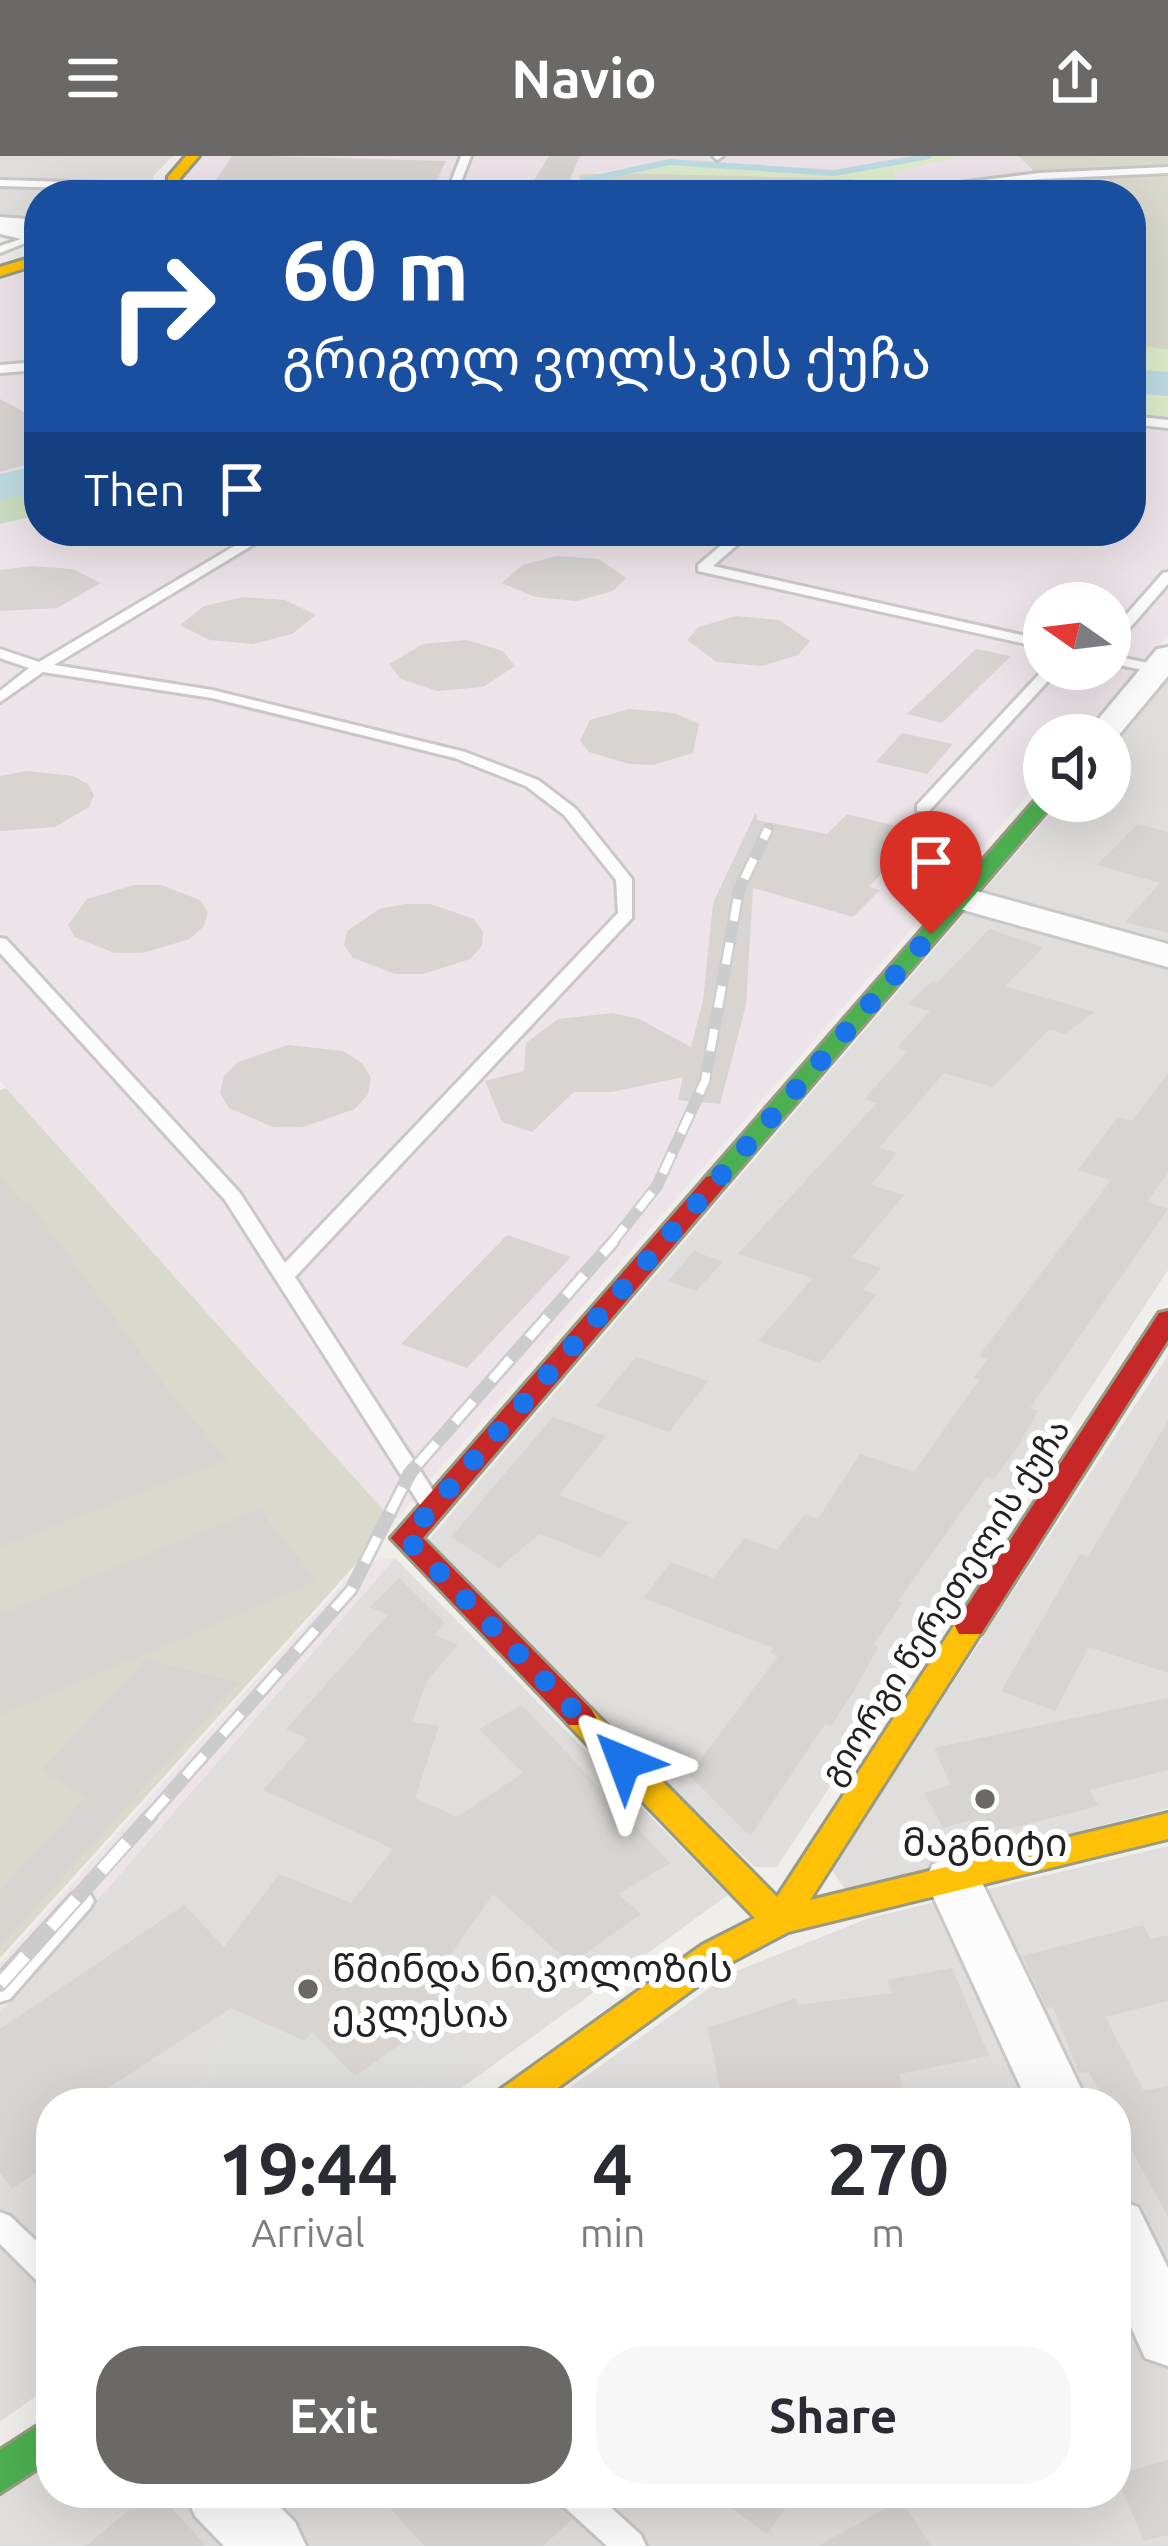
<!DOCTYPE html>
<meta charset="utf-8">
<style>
body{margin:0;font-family:Ubuntu,"Noto Sans Georgian",sans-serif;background:#f7f7f7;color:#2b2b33;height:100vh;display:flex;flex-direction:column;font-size:45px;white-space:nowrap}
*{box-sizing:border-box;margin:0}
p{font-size:39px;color:#7c7c81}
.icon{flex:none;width:66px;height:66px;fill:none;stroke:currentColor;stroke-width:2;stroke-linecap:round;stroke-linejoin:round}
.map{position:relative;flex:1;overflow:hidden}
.sheet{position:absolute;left:36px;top:1932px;width:1095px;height:420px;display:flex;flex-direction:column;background:#fff;border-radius:48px;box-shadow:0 12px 48px #0002}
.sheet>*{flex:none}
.guide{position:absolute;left:24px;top:24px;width:1122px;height:366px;border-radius:48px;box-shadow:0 12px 48px #0002;background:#1a4fa0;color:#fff;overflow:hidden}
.needle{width:78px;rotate:284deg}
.fabs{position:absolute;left:1023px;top:426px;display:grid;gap:24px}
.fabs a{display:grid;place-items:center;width:108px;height:108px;border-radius:50%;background:#fff;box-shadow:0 12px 48px #0002;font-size:60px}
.pin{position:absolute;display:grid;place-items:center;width:102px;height:102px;color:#fff;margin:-123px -51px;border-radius:50% 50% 50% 0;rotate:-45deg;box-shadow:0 0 12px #0007}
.pin .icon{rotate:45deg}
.me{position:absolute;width:132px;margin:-66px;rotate:316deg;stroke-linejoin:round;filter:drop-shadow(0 0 9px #0008)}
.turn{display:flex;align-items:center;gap:42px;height:252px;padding:0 60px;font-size:54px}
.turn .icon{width:156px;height:156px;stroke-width:2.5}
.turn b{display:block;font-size:84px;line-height:102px}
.then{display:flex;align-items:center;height:114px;padding:0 60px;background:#0003;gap:24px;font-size:45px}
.eta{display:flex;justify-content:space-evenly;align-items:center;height:204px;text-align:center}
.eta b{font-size:72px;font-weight:700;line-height:84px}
.button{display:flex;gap:24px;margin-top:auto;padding:24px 60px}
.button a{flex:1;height:138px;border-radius:48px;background:#6a6968;color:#fff;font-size:48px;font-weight:700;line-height:138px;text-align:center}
.button a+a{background:#f7f7f7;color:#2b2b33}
header{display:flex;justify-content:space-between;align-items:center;height:156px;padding:0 60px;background:#6a6968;color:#fff;font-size:54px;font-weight:700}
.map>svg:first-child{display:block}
</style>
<header><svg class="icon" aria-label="menu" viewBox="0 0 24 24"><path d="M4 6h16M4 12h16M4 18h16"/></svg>Navio<svg class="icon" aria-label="share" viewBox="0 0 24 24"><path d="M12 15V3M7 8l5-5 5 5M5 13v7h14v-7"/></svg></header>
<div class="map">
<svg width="1168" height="2390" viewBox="0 0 1168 2390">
<rect width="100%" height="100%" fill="#f0eeeb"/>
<g fill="#dfdedc">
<path d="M0,0H173L153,20L157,39H39V71L0,68Z"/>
<path d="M1168,520V788L982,737L1061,645H1110V588Z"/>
<path d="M967,755L1168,814V1114L777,1711H755L422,1392Z"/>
<path d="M1168,1199V1652L847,1736L831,1713Z"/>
<path d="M395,1402L728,1739L441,1947H397L463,1897L228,1854L211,1922L173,1947H51V2229L0,2266V1856Z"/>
<path d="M1168,1690V2390H0V2338L51,2302V2337H1116V1947H548L729,1818L869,1762Z"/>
</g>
<g fill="#ede4e9" fill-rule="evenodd">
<path d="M200,0H929L834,17L669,6L580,19L598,39H184L183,19Z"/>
<path d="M963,0H1018L1039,20L902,35L892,16Z"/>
<path d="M39,110V322L0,331V123Z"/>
<path d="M1131,260L1168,263V479L1080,579H1044V621L394,1366L0,925V368L39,359V375H1131ZM1044,447H1110V513H1044Z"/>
<path d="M395,1402L0,1856V1807L362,1406Z"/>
</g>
<path fill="#dededc" d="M263,1830L408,1846L464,1897L397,1947H173L211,1922L228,1854Z"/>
<g fill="#d9d9cd">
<path d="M1018,0H1168V194L1131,188V39H598L578,31L580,18L668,17L852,23L902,35L1037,18Z"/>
<path d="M6,932L394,1366L0,1802V934Z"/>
</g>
<g fill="#ddeccb">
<path d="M929,0H963L893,16L902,35L852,23L608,17L669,6L834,17Z"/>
<path d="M1131,188L1168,194V263L1131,260Z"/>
</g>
<path fill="#cbdec1" d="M39,322V359L0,368V331Z"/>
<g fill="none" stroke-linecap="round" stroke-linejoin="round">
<path stroke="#bfdbe3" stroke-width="6" d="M580,39L587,24L669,6L834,17L929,0"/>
<g fill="#bfdbe3" fill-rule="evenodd">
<path d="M1131,213L1168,216V240L1131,237Z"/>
<path d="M39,309V335L0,344V318Z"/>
</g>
</g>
<g fill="#d7d4d2">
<path d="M232,0H266L446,5L432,34L206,39Z"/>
<path d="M549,0H580L563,39H525Z"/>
<path d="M0,243L39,264V305L0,316Z"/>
<path d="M557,400L599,403L626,422L613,435L577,445L535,441L502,427L522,409Z"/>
<path d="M32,410L72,413L101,427L57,452L0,455V414Z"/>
<path d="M243,441L285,444L316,459L292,478L253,488L210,484L180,469L204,450Z"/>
<path d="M736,460L779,464L810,485L798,499L762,510L717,506L687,484L699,471Z"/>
<path d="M467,484L503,495L515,510L483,531L437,535L401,523L389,508L423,488Z"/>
<path d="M976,493L1011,500L942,567L907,558Z"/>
<path d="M629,553L675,557L699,568L693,597L653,609L629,608L589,596L580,585L590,564Z"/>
<path d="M902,577L953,588L927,618L876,606Z"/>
<path d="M27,615L73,620L88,628L94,639L89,651L55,671L0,675V620Z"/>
<path d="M756,656L757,664L827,678L847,658L920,676L869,731L880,734L853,761L753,732L746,849L720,948L678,944L683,921L612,936H574L532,976L502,966L485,925L524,915L526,887L558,863L613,857L639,863L691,891L703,845L713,747Z"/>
<path d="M1138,668L1168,676V777L1125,766L1160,727L1097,709Z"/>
<path d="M134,729H161L200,744L208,756L204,770L190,783L142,797H114L75,781L68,769L87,743Z"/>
<path d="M405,748H431L474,763L483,776L482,790L470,803L423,818H395L353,802L344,789L347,775L379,753Z"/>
<path d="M989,773L1043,791L1005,830L1094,856L1065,878L1050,873L993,931L944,917L879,992L897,997L871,1029L904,1039L851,1102L881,1112L863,1134L877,1138L820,1207L758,1185L813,1122L738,1098L877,947L864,943L908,895L897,891L930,855L908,848L932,825L937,827Z"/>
<path d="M288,889L343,895L362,907L371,922L368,938L355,953L303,971H273L229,952L220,937L224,920L238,906Z"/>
<path d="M1168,917V1017L1147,1046L1168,1053L1030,1252L1038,1255L1021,1286L994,1323L987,1320L898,1445L903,1446L873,1489L878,1491L854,1535L831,1570L825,1568L750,1680L689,1619L778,1500L770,1497L773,1492L643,1442L671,1406L713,1422L745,1382L777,1394L805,1358L818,1363L860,1298L914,1316L979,1224L973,1222L988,1203L979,1200L1111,1024L1078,1014L1118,961L1132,965Z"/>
<path d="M0,1019L23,1047L28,1045L168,1234L227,1303L0,1391Z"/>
<path d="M507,1079L571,1101L467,1212L401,1188Z"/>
<path d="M694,1095L723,1106L696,1135L668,1125Z"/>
<path d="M636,1201L708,1225L669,1276L596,1250Z"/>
<path d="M553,1261L606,1280L559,1339L629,1366L600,1402L540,1378L499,1412L451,1381Z"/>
<path d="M1168,1265V1517L1089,1491L1055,1555L1001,1535L1080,1398L1088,1401Z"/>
<path d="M259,1353L317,1425L0,1559V1458Z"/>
<path d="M399,1422L445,1467L435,1479L458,1489L427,1525L412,1566L439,1570L415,1642L457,1661L523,1617L479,1573L522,1549L670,1707L618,1738L641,1758L571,1808L493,1738L427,1832L450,1853L355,1920L312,1876L305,1885L231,1852L85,1947H51V2007L12,2033L0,2017V1873L184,1749L224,1791L279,1718L351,1747L393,1693L263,1634L308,1583L286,1573L388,1459L370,1451Z"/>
<path d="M146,1503L238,1527L0,1790V1735L85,1642L42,1614Z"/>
<path d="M1168,1542V1614L1089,1634L1099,1650L979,1680L971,1664L943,1672L924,1637L951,1629L934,1592Z"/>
<path d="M1143,1769L1151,1783L1168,1779V1845L1105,1861L1144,1935L1168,1930V2061L1116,1965V1947H1106L1089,1916L1079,1917L1053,1851L1047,1852L1022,1800Z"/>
<path d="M952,1812L989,1900L899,1918L903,1933L819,1947H723L708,1872L796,1842L797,1849L892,1837L887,1824Z"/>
<path d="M1168,2304V2379L1144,2385L1116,2319Z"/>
<path d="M149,2337H158L206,2390H86Z"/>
<path d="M377,2337H547L572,2364L543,2390H424Z"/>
<path d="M710,2337H797L767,2378Z"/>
<path d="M901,2344L931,2390H818Z"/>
</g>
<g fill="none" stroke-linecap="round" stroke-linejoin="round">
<defs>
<g id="lane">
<path d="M461,0H471L456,39H446Z"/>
<path d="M713,0H723L717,4Z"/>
<path d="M1168,11V17L1039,23L896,39H864L1039,17Z"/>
<path d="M0,24L172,29L177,32L172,35L0,30Z"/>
<path d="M0,72L37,80L38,82L0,97V90L21,83L0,78Z"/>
<path d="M39,206V214L0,217V209Z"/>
<path d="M1131,260L1168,264V272L1131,268Z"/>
<path d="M260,375H276L54,509L212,534L465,596L538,624L576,653L632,723V762L295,1121L443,1350L432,1358L424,1355L225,1044L0,797V782L6,783L240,1037L285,1107L618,757L616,724L564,659L526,630L455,602L212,542L43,516L0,546V535L29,512L0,502V493L39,506Z"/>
<path d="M738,375H753L713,410L1044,484V492L698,415V409Z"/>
<path d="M1168,416V428L1115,489L1110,490V477L1163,417Z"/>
<path d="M1110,499L1162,510L1164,513L1157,517L1110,507Z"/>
<path d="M1044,513H1059L929,655H917V649Z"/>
<path d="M81,1735L90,1738L94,1745L90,1752L10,1843L0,1846V1817L72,1738Z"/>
<path d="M0,2056L10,2060L51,2099V2132L40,2128L0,2088Z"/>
<path d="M556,2337H595L641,2379L646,2390H607L561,2348Z"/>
</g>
<g id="street">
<path d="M0,61L39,64V78L0,75Z"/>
<path d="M1168,491V520L1113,586L1110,579H1085L1157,493Z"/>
<path d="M962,731L1168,788V811L949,750L944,742L949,734Z"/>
<path d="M953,1701L973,1708L1088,1947H1028L925,1723L933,1708Z"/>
<path d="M1116,2043L1138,2051L1168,2112V2210L1145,2202L1116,2138Z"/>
<path d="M185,2337H266L295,2366L306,2390H224L195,2360Z"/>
</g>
<g id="fast">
<path d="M1044,639V645H1055L1052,649L724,1031H706L703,1026L706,1021L1038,641Z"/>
<path d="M51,2261V2304L0,2337V2294Z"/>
</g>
<g id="slow">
<path d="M186,0H199L180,22L179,39H167L168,21Z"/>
<path d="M39,99V108L0,120V111Z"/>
<path d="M970,1459L981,1462L985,1470L810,1744L1168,1657V1683L788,1776L726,1809L537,1947H492L497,1936L702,1789L755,1762L569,1569L564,1561L569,1553H591L777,1741L959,1462Z"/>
</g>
<g id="jam">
<path d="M715,1019L727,1026L724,1031L423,1382L591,1553L596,1561L591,1569H569L391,1382L706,1021Z"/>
<path d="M1168,1155V1184L981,1478H959L955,1470L959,1462L1159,1157Z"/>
</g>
</defs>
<use href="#lane" stroke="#c9c8c7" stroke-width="6"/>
<use href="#street" stroke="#c9c8c7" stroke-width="6"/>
<use href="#fast" stroke="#999a82" stroke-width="6"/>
<use href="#slow" stroke="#999a82" stroke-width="6"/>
<use href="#jam" stroke="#999a82" stroke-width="6"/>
<use href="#lane" fill="#fdfcfc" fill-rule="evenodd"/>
<use href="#street" fill="#fdfcfc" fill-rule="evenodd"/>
<use href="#fast" fill="#4caf50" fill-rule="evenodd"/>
<use href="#slow" fill="#ffc107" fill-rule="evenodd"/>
<use href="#jam" fill="#c62828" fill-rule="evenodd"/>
<defs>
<path id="rail-far2" d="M611,1088L657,1030L705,925L739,734L768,673"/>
<path id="rail-far1" d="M148,1662L351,1434L410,1317L614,1085"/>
<path id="rail" d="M0,1828L151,1659"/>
</defs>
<use href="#rail-far2" stroke="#ccc" stroke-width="12"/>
<use href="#rail-far1" stroke="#ccc" stroke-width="14"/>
<use href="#rail" stroke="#ccc" stroke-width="16"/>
<use href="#rail-far2" stroke="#fff" stroke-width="8" stroke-dasharray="22" stroke-linecap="butt"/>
<use href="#rail-far1" stroke="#fff" stroke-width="9" stroke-dasharray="28" stroke-linecap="butt"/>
<use href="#rail" stroke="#fff" stroke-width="12" stroke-dasharray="38" stroke-linecap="butt"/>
</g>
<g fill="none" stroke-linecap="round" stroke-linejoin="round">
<path stroke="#1a73e8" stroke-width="21" stroke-dasharray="0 37.8" d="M624,1606L406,1382L931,778"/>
</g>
<g fill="#6a6968" stroke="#fff" stroke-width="4.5">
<circle cx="985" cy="1643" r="12"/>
<circle cx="308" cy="1833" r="12"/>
</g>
<g text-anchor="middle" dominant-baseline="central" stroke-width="12" stroke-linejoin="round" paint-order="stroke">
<g font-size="33" fill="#222" stroke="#fff">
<text transform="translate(944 1445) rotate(-57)">გიორგი წერეთელის ქუჩა</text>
</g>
<g font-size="39" fill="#222" stroke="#fff">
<text x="985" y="1685">მაგნიტი</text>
<text x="332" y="1811" text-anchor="start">წმინდა ნიკოლოზის<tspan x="332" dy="45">ეკლესია</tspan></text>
</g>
</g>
</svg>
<div class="fabs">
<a><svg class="needle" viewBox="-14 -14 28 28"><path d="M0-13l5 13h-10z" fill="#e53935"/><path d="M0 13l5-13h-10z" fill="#7c7c81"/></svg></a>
<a><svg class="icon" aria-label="sound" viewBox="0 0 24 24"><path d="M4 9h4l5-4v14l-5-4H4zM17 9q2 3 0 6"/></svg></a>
</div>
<div class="pin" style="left:931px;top:778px;background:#d93025"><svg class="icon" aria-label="arrive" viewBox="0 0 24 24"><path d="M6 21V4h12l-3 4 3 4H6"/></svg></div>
<svg class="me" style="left:624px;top:1606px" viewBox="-20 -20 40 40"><path d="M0-17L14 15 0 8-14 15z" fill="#1a73e8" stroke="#fff" stroke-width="4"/></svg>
<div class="guide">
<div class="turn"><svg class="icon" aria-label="right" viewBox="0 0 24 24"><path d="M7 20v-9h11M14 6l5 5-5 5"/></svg><div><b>60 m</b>გრიგოლ ვოლსკის ქუჩა</div></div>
<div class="then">Then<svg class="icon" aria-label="arrive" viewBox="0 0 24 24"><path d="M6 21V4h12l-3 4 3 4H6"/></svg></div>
</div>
<section class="sheet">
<div class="eta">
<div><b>19:44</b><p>Arrival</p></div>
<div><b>4</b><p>min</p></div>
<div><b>270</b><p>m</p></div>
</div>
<div class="button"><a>Exit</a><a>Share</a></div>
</section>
</div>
